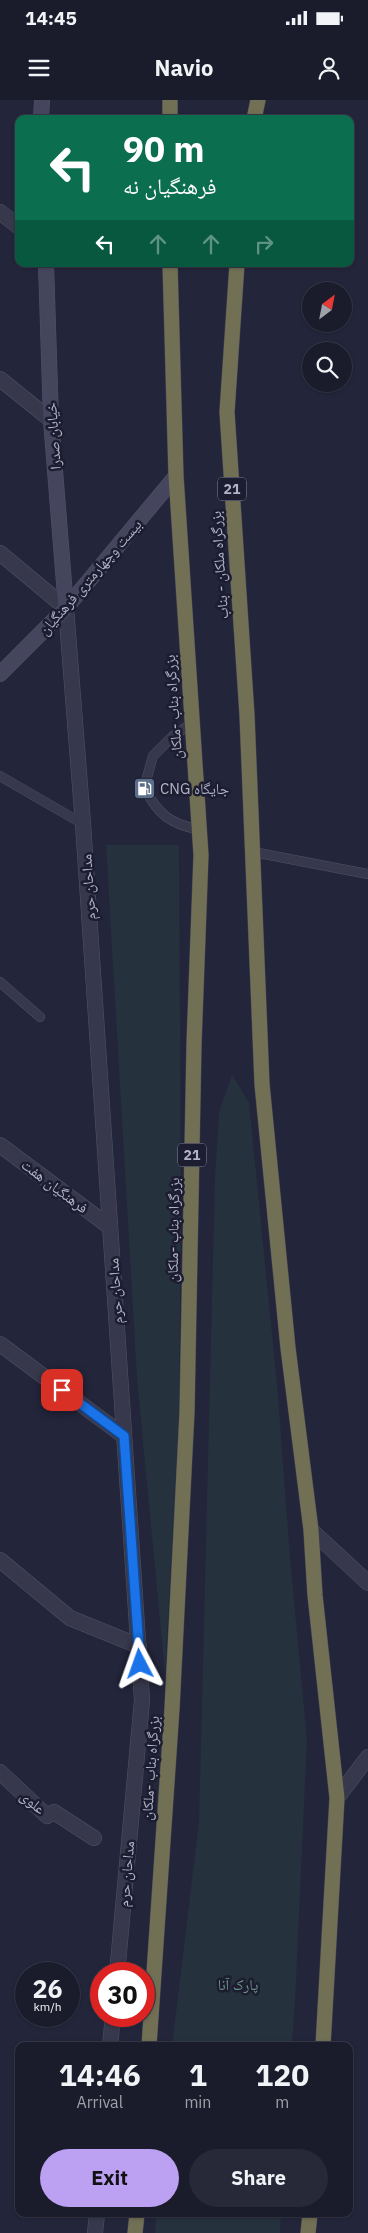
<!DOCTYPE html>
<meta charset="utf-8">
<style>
body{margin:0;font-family:"IBM Plex Sans","Noto Naskh Arabic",sans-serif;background:#272938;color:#f1f3f6;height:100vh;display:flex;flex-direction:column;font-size:19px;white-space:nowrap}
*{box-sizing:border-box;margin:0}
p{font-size:16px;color:#9fa1a9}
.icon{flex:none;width:28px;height:28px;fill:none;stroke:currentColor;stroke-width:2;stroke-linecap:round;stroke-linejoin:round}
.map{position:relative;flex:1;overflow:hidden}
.details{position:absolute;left:15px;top:1942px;width:338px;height:175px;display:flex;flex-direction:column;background:#1a1c2c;border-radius:10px;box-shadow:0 1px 4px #0004,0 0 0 1px #383a48}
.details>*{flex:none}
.banner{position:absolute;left:15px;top:15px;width:339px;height:152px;border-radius:10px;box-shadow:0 1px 4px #0004,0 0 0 1px #383a48;background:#0b6e4f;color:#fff;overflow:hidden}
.needle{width:32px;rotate:32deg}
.fabs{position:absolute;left:302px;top:182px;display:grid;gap:10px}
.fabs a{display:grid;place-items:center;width:50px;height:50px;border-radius:50%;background:#1a1c2c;box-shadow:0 1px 4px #0004,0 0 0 1px #383a48;font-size:25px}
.speed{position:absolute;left:15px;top:1862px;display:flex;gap:10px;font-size:25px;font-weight:700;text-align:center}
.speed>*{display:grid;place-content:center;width:65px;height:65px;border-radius:50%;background:#1a1c2c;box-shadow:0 1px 4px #0004,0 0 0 1px #383a48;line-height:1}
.speed small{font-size:12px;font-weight:400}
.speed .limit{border:8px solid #d22;background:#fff;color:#111}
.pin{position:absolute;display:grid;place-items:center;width:42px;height:42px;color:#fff;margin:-21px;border-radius:10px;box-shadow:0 2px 8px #0006}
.me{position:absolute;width:55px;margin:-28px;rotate:356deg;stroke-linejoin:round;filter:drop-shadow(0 0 4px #0008)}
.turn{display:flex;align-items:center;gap:18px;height:105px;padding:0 25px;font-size:22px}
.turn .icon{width:65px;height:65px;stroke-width:2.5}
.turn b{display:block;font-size:35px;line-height:42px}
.lanes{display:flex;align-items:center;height:48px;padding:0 25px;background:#0003;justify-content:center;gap:25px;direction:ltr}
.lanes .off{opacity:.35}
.eta{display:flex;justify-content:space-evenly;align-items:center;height:85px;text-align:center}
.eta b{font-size:30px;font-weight:700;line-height:35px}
.cta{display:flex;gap:10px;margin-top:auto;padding:10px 25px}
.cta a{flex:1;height:58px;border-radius:30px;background:#bca0f2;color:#111;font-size:20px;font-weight:700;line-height:58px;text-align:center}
.cta a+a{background:#272938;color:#f1f3f6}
.status{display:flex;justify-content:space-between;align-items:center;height:35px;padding:0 25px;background:#1a1c2c;direction:ltr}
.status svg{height:14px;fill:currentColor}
header{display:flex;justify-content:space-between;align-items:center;height:65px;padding:0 25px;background:#1a1c2c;font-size:22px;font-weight:700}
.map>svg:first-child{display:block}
</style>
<div class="status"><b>14:45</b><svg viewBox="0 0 49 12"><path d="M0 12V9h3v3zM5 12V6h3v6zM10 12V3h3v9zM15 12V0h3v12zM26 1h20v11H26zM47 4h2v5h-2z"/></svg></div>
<header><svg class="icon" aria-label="menu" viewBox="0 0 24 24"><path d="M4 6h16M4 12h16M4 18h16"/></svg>Navio<svg class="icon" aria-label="person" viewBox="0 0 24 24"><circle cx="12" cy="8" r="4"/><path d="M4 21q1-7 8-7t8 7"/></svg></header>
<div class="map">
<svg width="368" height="2133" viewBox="0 0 368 2133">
<rect width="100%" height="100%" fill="#23253b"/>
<g fill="#25313c">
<path d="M106,745H179L181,1096L179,1312L165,1574L137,1279Z"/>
<path d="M232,975L249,1002L277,1283L290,1456L307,1640L295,1903L292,1946H172L199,1721L215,1076L219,1012Z"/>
<path d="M156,2114H281L280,2133H155Z"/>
</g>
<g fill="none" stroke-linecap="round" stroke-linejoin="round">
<defs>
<g id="lane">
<path d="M191,624L173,636L153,656L144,688C159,715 169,723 199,730"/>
<path d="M0,676L83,724"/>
<path d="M253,752L368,774"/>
<path d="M0,882L40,917"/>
</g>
<g id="street">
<path d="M0,112L19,127"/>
<path d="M0,279L51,320"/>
<path d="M0,453L66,508L83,724L142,1600L117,1874"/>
<path d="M0,1045L110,1127"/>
<path d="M0,1244L124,1336"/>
<path d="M311,1430L368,1483"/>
<path d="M0,1460L70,1518L139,1546"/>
<path d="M0,1672L47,1716L54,1712L94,1738"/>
<path d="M337,1698L368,1657"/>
<path d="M110,1946L113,1916"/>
<path d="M95,2133L97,2114"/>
</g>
<g id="secondary">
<path d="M41,19L42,0"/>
<path d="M46,164L51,320L66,508"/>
<path d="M0,574L66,508L176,376"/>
</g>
<g id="highway">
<path d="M170,0V19"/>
<path d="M254,19L258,0"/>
<path d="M237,164L227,312L247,615L262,984L288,1248L311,1430L315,1495L337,1698L323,1946"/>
<path d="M149,1946L172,1609L187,1312L194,944L201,755L176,376L170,164"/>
<path d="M135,2133L137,2114"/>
<path d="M308,2133L310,2114"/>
</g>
</defs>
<use href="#lane" stroke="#525366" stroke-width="10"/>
<use href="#street" stroke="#525366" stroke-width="16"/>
<use href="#secondary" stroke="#525366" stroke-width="16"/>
<use href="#highway" stroke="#3f4053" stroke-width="16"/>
<use href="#lane" stroke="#37384b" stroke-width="9"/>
<use href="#street" stroke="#37384b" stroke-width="15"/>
<use href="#secondary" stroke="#45465e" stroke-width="15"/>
<use href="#highway" stroke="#716f54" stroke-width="15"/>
</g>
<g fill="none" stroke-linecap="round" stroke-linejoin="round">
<defs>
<path id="route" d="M62,1290L124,1336L140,1564"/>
</defs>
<use href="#route" stroke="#114b97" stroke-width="12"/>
<use href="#route" stroke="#1a73e8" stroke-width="9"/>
</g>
<defs>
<symbol id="fuel-square" viewBox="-11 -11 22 22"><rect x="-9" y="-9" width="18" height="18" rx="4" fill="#5c6f8a" stroke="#1c1d30"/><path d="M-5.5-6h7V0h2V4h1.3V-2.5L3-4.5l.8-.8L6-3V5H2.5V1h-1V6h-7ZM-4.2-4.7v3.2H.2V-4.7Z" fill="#fff"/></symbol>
</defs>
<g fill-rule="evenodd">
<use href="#fuel-square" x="132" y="676" width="25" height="25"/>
</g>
<g text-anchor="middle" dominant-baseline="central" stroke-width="5" stroke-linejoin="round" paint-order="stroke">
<g fill="#1c1d30" stroke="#85869a" stroke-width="1">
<rect x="218" y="377.5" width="28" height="23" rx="4"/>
<rect x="178" y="1043.5" width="28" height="23" rx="4"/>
</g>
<g font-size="14" font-weight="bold" fill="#b2b3c7">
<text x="232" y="389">21</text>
<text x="192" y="1055">21</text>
</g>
<g font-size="15" fill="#b2b3c7" stroke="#1c1d30">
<text transform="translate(53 336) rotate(-94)">خیابان صدرا</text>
<text transform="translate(219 465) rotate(-94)">بزرگراه ملکان - بناب</text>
<text transform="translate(90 477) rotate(-49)">بیست وچهارمتری فرهنگیان</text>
<text transform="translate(173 607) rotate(-94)">بزرگراه بناب -ملکان</text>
<text transform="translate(88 787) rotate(-94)">مداحان حرم</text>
<text transform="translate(55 1086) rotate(37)">فرهنگیان هفت</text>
<text transform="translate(173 1130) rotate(-89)">بزرگراه بناب -ملکان</text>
<text transform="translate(115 1191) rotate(-94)">مداحان حرم</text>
<text transform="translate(150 1668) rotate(-86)">بزرگراه بناب -ملکان</text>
<text transform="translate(33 1702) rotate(40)">علوی</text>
<text transform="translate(126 1774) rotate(-85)">مداحان حرم</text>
</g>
<g font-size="15" fill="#b2b3c7" stroke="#1c1d30" text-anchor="start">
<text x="160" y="688">CNG جایگاه</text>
</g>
<g font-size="15" fill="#6a9783" stroke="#1c1d30">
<text x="238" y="1884">پارک آنا</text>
</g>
</g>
</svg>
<div class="fabs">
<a><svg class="needle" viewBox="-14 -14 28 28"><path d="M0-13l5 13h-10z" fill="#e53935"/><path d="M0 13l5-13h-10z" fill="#9fa1a9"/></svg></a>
<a><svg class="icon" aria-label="search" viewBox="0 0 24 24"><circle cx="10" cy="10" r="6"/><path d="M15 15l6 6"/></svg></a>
</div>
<div class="speed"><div>26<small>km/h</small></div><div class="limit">30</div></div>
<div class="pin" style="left:62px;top:1290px;background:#d93025"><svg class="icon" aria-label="arrive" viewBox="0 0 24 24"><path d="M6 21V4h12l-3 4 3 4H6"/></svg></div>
<svg class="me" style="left:140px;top:1564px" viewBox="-20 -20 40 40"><path d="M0-17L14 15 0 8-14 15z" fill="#1a73e8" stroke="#fff" stroke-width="4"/></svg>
<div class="banner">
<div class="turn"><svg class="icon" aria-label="left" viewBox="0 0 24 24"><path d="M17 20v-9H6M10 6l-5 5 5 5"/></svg><div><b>90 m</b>فرهنگیان نه</div></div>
<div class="lanes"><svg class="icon" aria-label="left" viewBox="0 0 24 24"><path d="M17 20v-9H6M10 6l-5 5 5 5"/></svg><svg class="icon off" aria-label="ahead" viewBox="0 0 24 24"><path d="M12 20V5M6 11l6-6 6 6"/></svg><svg class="icon off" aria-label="ahead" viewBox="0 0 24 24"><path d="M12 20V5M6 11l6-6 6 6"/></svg><svg class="icon off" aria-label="right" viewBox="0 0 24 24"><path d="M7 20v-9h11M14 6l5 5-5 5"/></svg></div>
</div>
<section class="details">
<div class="eta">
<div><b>14:46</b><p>Arrival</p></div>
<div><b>1</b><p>min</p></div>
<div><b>120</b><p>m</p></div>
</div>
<div class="cta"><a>Exit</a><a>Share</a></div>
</section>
</div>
